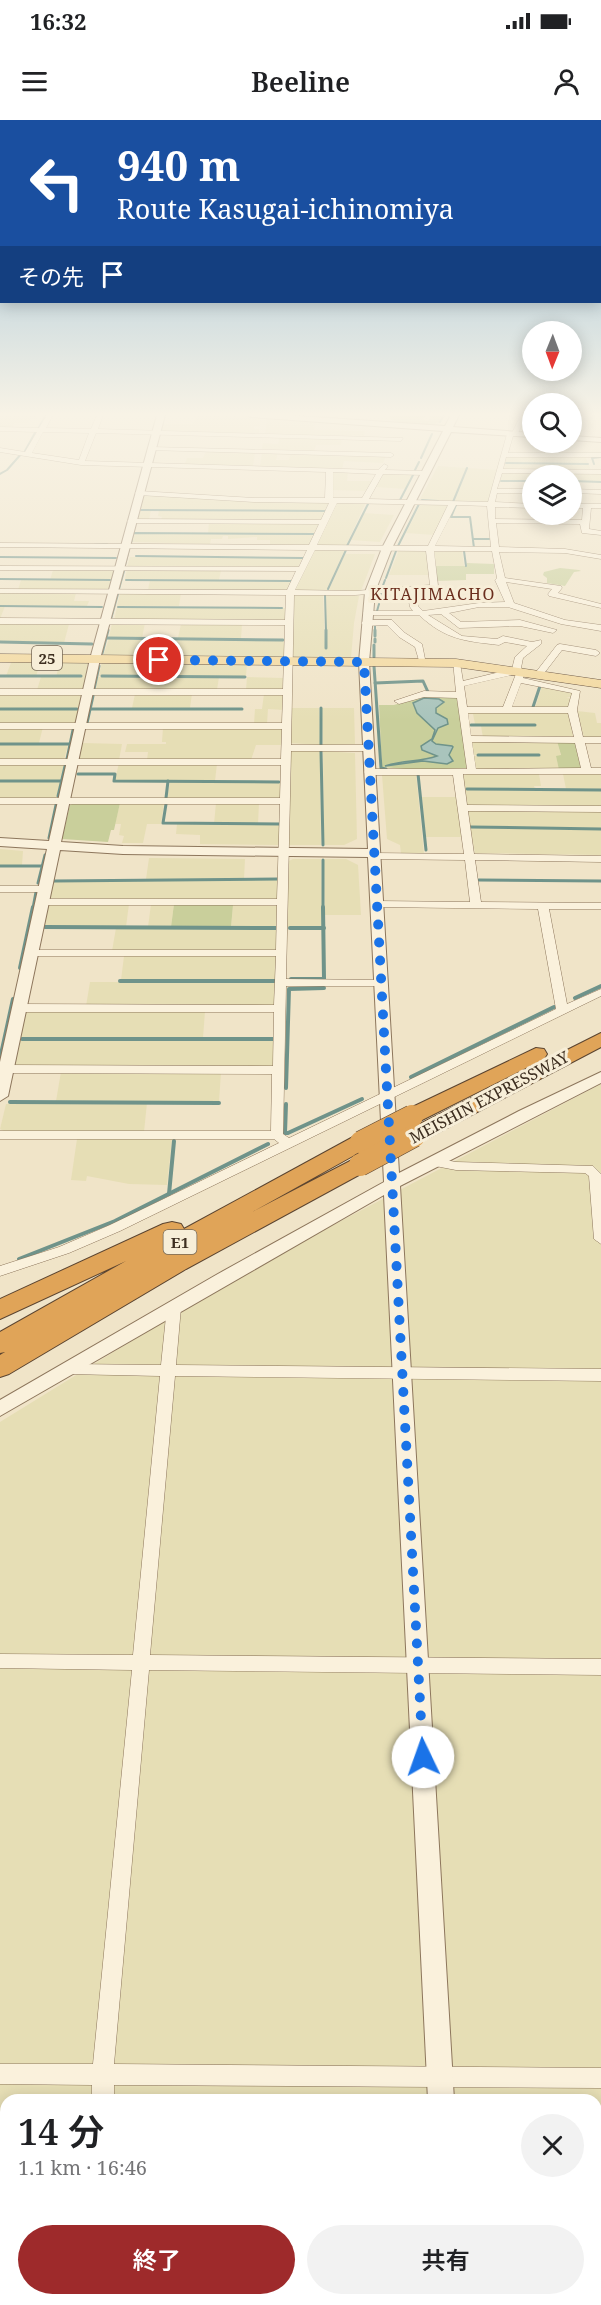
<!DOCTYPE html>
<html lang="ja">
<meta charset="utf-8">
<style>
body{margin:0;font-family:"Noto Serif","Noto Sans JP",serif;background:#f2f2f2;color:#202124;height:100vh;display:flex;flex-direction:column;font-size:22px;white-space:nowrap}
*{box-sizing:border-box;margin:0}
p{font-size:20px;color:#757577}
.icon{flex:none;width:33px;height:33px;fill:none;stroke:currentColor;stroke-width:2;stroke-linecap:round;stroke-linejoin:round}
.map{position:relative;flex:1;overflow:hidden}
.drawer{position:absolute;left:0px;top:1974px;width:602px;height:212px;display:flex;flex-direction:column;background:#fff;border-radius:18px 18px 0 0;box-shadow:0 3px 15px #0003}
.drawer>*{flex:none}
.banner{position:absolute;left:0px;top:0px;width:602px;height:183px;box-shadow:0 3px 15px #0003;background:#1a4fa0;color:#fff;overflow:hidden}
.needle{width:39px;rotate:181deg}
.buttons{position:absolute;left:522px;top:201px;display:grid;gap:12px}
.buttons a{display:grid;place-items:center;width:60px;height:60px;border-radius:50%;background:#fff;box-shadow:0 3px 15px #0003;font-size:30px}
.pin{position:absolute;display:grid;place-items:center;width:51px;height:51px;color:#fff;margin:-26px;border:3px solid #fff;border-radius:50%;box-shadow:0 2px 6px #0007}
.me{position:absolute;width:66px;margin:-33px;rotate:357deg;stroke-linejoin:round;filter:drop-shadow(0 0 4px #0008)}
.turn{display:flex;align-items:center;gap:21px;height:126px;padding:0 18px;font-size:27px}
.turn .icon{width:78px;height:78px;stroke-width:2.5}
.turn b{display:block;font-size:42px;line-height:51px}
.then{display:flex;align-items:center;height:57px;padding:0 18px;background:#0003;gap:12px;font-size:22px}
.round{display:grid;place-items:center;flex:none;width:63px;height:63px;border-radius:32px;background:#f2f2f2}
.head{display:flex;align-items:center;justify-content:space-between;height:102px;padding:0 18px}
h1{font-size:36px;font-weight:600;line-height:45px}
.action{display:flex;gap:12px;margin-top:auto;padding:12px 18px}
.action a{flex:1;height:69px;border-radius:36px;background:#9e2a2b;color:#fff;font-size:24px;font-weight:600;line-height:69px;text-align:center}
.action a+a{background:#f2f2f2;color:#202124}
.status{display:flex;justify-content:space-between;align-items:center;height:42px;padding:0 30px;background:#fff;direction:ltr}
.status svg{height:16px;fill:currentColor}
header{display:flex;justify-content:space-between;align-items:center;height:78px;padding:0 18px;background:#fff;font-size:27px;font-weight:600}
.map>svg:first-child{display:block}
</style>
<div class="status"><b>16:32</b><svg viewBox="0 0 49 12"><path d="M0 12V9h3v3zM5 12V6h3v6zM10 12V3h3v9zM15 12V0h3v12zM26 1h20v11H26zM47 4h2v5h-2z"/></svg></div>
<header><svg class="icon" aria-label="menu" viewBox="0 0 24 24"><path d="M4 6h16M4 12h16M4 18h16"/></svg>Beeline<svg class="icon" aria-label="person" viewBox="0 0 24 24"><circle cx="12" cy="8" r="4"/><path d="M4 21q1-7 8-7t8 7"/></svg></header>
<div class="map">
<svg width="601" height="2185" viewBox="0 0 601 2185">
<rect width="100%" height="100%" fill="#f0e4c8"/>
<g fill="#e6deb5" fill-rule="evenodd">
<path d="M0,295H39L36,299H31L27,303H14L12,308H0Z"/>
<path d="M196,295L259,298L260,306H254V309H259V313L160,311L162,304H193Z"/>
<path d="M267,299L315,302L314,310L365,311L364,317L267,314H265Z"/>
<path d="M280,316L342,318L341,325H316L314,331L262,329L263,323L278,324Z"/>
<path d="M206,331L255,333L253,346L185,344L187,338H203Z"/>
<path d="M278,332L276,340H289L291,333L386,336L383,343L344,341L342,349L260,346L262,333Z"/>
<path d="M507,336H585L591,350L504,349Z"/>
<path d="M438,346L466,348L453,381L420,379Z"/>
<path d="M468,348L497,350L489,384L454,382Z"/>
<path d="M333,352H348L347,361H373L367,371L331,370Z"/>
<path d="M502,353H601V361H572V356H532V360H500Z"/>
<path d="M383,354H413L406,369L376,367Z"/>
<path d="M143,375L326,382L330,383L322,400H161L162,397L158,396L159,390H151L149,400L136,399Z"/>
<path d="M366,382L346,426L316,425L336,383Z"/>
<path d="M421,383L449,386L435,415L406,413Z"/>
<path d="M363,393L394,395L380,422L351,420Z"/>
<path d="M209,403H318L320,404L310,425L306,426L270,425V420H257V417L228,419V416H223L222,419H211L210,424L132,422L134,414H212L208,413Z"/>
<path d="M317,429H345L326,472H297L294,470L312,431Z"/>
<path d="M399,430L428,432L430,455H389Z"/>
<path d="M462,431L464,446H436L434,432Z"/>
<path d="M345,434H375L361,471L328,472Z"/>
<path d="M130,437L303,438L298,447H127Z"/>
<path d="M127,449L221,450L219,460L125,459Z"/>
<path d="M53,450H112L114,451L109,469L18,470L21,460H50Z"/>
<path d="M150,460L291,462L287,470H148Z"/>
<path d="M0,473H76L74,481H89L87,486H5L0,499Z"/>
<path d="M120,473H181L179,486H117Z"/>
<path d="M296,474L323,475L325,528H327L326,475L359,476L354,503L351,538L291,537L292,476Z"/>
<path d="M117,487L285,488V501H114Z"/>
<path d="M0,503L69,504L64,523L0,522Z"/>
<path d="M112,503H145L142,518H109Z"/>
<path d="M181,504H242L241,519L178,518Z"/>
<path d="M109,519L285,520V538L103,536Z"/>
<path d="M12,540L41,541L36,556H6Z"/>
<path d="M60,541L88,543L84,569L37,570L41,557H56Z"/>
<path d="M102,541L247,543L246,556H99Z"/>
<path d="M98,557H219L217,570L96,569Z"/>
<path d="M247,557L283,558L282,569L246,570Z"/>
<path d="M542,566L572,571L574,577H566L573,579L570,587L535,588Z"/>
<path d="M0,573H78L82,575L79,588H0Z"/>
<path d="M135,574H192L190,588H132Z"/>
<path d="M264,574L283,575V590L268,589L267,604H254L255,589H262Z"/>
<path d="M291,588H319L320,625L290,623Z"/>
<path d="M322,588H354L355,624L323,625Z"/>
<path d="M0,589H79L76,603L73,604H0Z"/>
<path d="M472,591H564L568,593L573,616L483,618L481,606L537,604H475L473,594H468Z"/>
<path d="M577,591L595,593L597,603H601V618L584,617Z"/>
<path d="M0,607H43L39,623H0Z"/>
<path d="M163,608H279L282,609V625H256L251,640H147L148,632H125L127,624H166V622H162Z"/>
<path d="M475,621H557L561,636H556L559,650H479L475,648L473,636L539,635H473L472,623Z"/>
<path d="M82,623L122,624L119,640H81L78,638Z"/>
<path d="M0,624L68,625L64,640H0Z"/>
<path d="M295,630L320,631L321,725H289L290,632Z"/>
<path d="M323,631L355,633L357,719L344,725H324Z"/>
<path d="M119,643L217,644L215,661L115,660Z"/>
<path d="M0,644H64L60,660H0Z"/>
<path d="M385,654H416L424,734H401L400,725L387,719L382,655Z"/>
<path d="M467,654H539L541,666H534L535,669L464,668L463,656Z"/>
<path d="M563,654H601V670L566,669Z"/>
<path d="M0,662H60L56,679H0Z"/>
<path d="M170,662H282V677L277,680L167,679Z"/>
<path d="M465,670L601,671V687L470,686L466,684Z"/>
<path d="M422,677H458L463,717H426Z"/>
<path d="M120,683H164L161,704H147L143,723H122L124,716L119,715L121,704H115Z"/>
<path d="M216,683H259L258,704L281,705L280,725L200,724V715L176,714L177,704H214Z"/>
<path d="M468,691H601V708L470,707Z"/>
<path d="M470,708L601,710V735L475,733Z"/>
<path d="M0,729L23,731L22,745H0Z"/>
<path d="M149,738L245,739L244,759H146Z"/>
<path d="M293,739H321L322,807H287L289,741Z"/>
<path d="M324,739H346L358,745L361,795H325Z"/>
<path d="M279,760V778L274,780L49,778L53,761Z"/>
<path d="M50,784H129L126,807L43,806L48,786Z"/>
<path d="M151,784H174L171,807H148Z"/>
<path d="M233,785L280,786L279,807H231Z"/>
<path d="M116,808L279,809L278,829L272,831H112Z"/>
<path d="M124,836H274L278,837L277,860H121Z"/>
<path d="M90,862H277V883L272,886H86Z"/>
<path d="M30,891H205L203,918H19L24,894Z"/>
<path d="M19,920H276L275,945L271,947L17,946L14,944Z"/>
<path d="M61,952H221L219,982L56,981Z"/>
<path d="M601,964V2185H0V1302L240,1154ZM6,1980H596V2180H6Z"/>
<path d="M147,983L144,1012H6L0,1009L6,984Z"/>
<path d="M77,1019H172L167,1065L129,1064L87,1056L86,1061L71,1060Z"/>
</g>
<g fill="#c9cf9b">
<path d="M390,295H425V298L420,299L429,301L430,295H443L439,303C424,306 403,305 389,299Z"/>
<path d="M467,443L494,444V454H466V460L437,461L436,446H467Z"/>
<path d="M560,448L579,450L581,451L574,452L565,466L547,463V458L543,455L544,452Z"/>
<path d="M426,575L458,576L467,648L418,650L382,647L379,585H394Z"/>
<path d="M557,621L575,623L581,649L559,650L556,636L561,635Z"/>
<path d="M74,683H120L114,710H111L108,722L62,719L70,685Z"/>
<path d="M174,784L233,785L231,807H171Z"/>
</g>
<path fill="#a9c4bc" stroke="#6f938a" stroke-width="1.5" d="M424,578L439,579L444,582L436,588V593L447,599L448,604L438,608L432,621L436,624L452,626L453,627L449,635L453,641L447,644L423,641L385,646C402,640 420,642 437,636L422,630L421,626L432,619L435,610L417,593L413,583Z"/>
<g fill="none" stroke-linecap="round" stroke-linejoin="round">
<g stroke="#6f938a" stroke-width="2">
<path d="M440,302L444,295"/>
<path d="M38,309L46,295"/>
<path d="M25,331L36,311"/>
<path d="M421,338L432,314"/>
<path d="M506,343L588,344"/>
<path d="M594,344L592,338L601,337"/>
<path d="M415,350L419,342"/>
<path d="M0,354L7,350L22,333"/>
<path d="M501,361H532"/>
<path d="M572,361L601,362"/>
<path d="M400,380L413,355"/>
<path d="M422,380L438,381"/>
<path d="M451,382H453L467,348"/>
<path d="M456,385L451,397H470L474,428"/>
<path d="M141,390L326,391"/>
<path d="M473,419H489"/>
<path d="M131,423L133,413L314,414"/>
<path d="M95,424H107"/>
<path d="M347,426L369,382"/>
<path d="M398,426L419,384"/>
<path d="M464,431L466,446"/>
<path d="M136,436L303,438"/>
<path d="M0,437L116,438"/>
<path d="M125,445L129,429"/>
<path d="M386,458L396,431"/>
<path d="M0,459L110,460"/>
<path d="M126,460L291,461"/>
<path d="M382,468L385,460"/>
<path d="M119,469L124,451"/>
<path d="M328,469L346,430"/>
<path d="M325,475L326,511"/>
<path d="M379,481L381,473"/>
<path d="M0,486L102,487"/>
<path d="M118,487L282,488"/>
<path d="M377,491L379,484"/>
<path d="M111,499L118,474"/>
<path d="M375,504V511"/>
<path d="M107,511L109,504"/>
</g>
<g stroke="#6f938a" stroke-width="3">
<path d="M326,510V528"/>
<path d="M375,510V516"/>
<path d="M106,518L283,520"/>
<path d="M375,519V522"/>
<path d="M0,522L92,524"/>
<path d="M374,525V537"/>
<path d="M102,533L108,510"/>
<path d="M374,546L381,648L386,649"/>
<path d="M0,556H81"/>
<path d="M102,556L245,557"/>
<path d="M375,563L423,561L428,572"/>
<path d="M94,569L99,546"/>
<path d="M533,587L540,566"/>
<path d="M321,588V625"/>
<path d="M0,589H77"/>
<path d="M90,589H242"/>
<path d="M87,603L93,576"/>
<path d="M471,605H535"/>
<path d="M0,624H70"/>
<path d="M321,631L323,725"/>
<path d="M478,635H539"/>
<path d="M67,639L73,610"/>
<path d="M78,654H115L114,661L279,662"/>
<path d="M418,654L426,730"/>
<path d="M0,661H61"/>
<path d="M467,669L601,670"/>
<path d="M58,676L65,646"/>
<path d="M166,678L168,661"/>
<path d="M166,684L163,703L280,704"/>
<path d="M471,707L601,709"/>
<path d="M49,718L56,685"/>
<path d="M323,740V788"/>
<path d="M0,746H42"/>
<path d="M479,760L601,761"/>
<path d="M54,761L278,759"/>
<path d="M38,763L45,735"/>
<path d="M33,788L36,772"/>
</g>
<g stroke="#6f938a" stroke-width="4">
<path d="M45,807L276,808"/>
<path d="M290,808H324"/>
<path d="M20,848L33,787"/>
<path d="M291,859H324L323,787"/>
<path d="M120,861H275"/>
<path d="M575,878L601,866"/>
<path d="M22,919H276"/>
<path d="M0,939L13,879"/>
<path d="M411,957L554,887"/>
<path d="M286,968L289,869L324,868"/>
<path d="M10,982L219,983"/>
<path d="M286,984L285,1013H288L362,979"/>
<path d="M169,1074L174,1021"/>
<path d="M19,1139L115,1101L268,1024"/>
</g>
<defs>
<g id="minor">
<path d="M47,295H53L46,308L91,309L97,295H103L98,309L403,318L401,321L96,313L85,341L378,350L384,344L388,346L385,350L425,351L429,353L425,355L383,354L369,379L488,382L507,314L512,313L521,295H527L517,315L513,316L508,333H601V337H506L503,349L601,350V354L502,353L497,369H532V373H497L495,382L532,384V388L495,387V399L582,400L583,388H572V384H601V388H591L589,409L601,411V415L582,413L580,404L496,403L499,427L565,429L601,435V439L565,433L499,432L505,458L561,466L562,468L558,473L601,484V488L549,476L548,474L552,469L506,462L514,483L565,500L601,505V511L561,504L508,487H479L449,493L461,502L520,500L557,510L553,513L520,506L459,508L441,494L428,495L462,516L497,519L503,516L532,522L541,520V524L523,538L521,548L525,552L523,558L580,571L577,590L583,617H601V623H585L591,648H601V654H463L467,685L601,686V692L468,691L474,734L601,736V742L475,740L481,782L601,783V789H549L567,884L601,869V876L120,1111L69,1133L0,1156V1146L59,1127L110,1105L279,1023L274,1019H0V1011H271L272,954L6,953L0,949L6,945L273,946L274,892H19L13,888L19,884L274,885L276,836H31L25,833L31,830H276L277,785H42L37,782L42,779H277L280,684H0V678H280L281,645H0V639H281L282,609H0V603H282L283,575H0V569H283L285,505L0,504V498L285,500L286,475L0,473V469L287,470L296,451L0,450V446L299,447L307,430L0,427V423L309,425L319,404L131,403L127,401L131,399L321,400L329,383L254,382L139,375L135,373L139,371L254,378H325L326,352L81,345L0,332V328L25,332L37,312L0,311V307L39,308ZM43,312L89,313L79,340L32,333ZM333,352L376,354L362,378H333ZM337,383L448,385L428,426L317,425ZM456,385L487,386L491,427L435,426ZM315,430L426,431L430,465L355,471L295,470ZM434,431H492L497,458L495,460L505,482L479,483L423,491L418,486L415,471L434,469L438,467ZM407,471L410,487L413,491H367L363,493L367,495H419C446,520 465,521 499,525L505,522L527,526L515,537L512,549L463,561L460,543L453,541L456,572L424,571L394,581L399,584L424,577L457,578L467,649H369L364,652L369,655H453L464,734L373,733L368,736L373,739L465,740L470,782L376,781L371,784L376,787L538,789L556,889L289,1018L283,1014L286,866H380L386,863L380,860L286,859L291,631H368L373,628L368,625H291L294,475H355ZM516,554L503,587H467L464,566ZM521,563L572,573L568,587H512ZM468,593H568L574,617L471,616ZM472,622L575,623L581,648L476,649Z"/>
<path d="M151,327L391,333L394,335L391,337L149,330Z"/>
<path d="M572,369L601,370V374L572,373Z"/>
<path d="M392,500L405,513L422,524L426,544H420L415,527L399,517L387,505L365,506L361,503L365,500Z"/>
<path d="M560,524L596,530L600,533L596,536L562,530L542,556H536V552L557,525Z"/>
<path d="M0,766H45L50,769L45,772H0Z"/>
<path d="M435,1038L456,1042L593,1046L601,1054V1124L594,1119L589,1056L585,1053L456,1050L430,1045L428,1042Z"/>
<path d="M174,1182L179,1183L181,1187L176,1245L601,1249V1261L175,1256L150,1535L601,1539V1555L149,1550L114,1944L601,1948V1968L114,1965V1980H92V1965L0,1964V1944H93L132,1550L0,1548V1534L133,1535L160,1256L67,1254L62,1253L60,1249L62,1245L67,1244L161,1245L167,1187L169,1183Z"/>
<path d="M91,2180H113L112,2185H90Z"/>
</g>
<g id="tertiary">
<path d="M157,295H165L100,539L61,722L123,726L368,729L359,542L365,472L382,428L443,311L251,297L247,295H285L445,306L451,295H459L453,307L532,313V317L451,312L392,428L375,472L369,542L399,1053L519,991L601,952V963L400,1066L454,1980H428L384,1075L0,1296V1280L216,1155L384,1062L368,737L123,734L60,730L8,976L0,981V942L47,729L0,726V718L49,721L90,539Z"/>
<path d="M572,316L601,318V322L572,320Z"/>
<path d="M438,2180H466L467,2185H439Z"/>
</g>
<path id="primary" d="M0,534L456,539L601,560V568L456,547L0,542Z"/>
<g id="motorway">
<path d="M601,913V927L422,1021L414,1023L406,1021L403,1016L406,1011Z"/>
<path d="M536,928L544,929L547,934L544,939L420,1001L412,1003L404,1001L401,996L404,991Z"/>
<path d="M361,1015L369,1017L372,1022L369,1027L252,1092L352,1040L360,1037L368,1040L372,1045L368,1050L186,1149L9,1254L0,1257V1235L5,1232L0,1233V1212L126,1141L0,1199V1179L163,1104L172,1102L181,1104L184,1109L353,1017Z"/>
</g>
</defs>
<use href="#minor" stroke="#8d765c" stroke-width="1"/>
<use href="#tertiary" stroke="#8d765c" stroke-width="2"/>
<use href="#primary" stroke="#5b4430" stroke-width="1"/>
<use href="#motorway" stroke="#5b4430" stroke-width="2"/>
<use href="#minor" fill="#faf1dc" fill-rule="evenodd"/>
<use href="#tertiary" fill="#faf1dc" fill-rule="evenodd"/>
<use href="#primary" fill="#f3d9a0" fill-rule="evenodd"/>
<use href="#motorway" fill="#e0a458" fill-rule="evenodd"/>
<defs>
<g id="motorway-bridge">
<path d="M361,1022L412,996"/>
<path d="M360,1045L414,1016"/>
</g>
</defs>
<use href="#motorway-bridge" stroke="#5b4430" stroke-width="23" stroke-linecap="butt"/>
<use href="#motorway-bridge" stroke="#e0a458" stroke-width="22"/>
</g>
<linearGradient id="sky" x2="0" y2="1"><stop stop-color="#8fbad6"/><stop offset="0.49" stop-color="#f8f3e6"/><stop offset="1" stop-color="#f8f3e6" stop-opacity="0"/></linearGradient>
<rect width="601" height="601" fill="url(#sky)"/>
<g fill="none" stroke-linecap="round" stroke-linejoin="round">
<path stroke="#1a73e8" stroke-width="10" stroke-dasharray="0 18" d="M159,540L364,542L423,1637"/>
</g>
<g text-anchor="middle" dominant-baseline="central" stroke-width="6" stroke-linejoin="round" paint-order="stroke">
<g fill="#f7eed8" stroke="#756857" stroke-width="1.5">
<rect x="32" y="526" width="30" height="24" rx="4.5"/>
<rect x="163.5" y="1110" width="33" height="24" rx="4.5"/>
</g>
<g font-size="15" font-weight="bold" fill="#3d2e20">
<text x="47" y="538">25</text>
<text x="180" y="1122">E1</text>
</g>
<g font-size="16" letter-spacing="1.5" fill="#6b2e1e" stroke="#f7eed8">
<text x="433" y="474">KITAJIMACHO</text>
</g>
<g font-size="16" fill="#3d2e20" stroke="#f7eed8">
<text transform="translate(489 977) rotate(-28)">MEISHIN EXPRESSWAY</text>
</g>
</g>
</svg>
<div class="buttons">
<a><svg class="needle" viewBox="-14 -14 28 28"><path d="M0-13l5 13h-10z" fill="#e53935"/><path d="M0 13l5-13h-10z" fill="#757577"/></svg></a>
<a><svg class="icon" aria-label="search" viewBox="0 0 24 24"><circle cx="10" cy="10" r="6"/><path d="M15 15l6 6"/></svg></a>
<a><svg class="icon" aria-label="layers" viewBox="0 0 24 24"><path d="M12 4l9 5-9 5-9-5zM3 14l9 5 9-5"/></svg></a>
</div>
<div class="pin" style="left:159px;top:540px;background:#d93025"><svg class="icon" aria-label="arrive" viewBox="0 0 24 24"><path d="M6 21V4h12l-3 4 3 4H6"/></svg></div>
<svg class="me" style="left:423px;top:1637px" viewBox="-20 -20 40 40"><circle r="19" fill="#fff"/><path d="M0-13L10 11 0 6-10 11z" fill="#1a73e8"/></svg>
<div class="banner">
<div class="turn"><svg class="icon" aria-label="left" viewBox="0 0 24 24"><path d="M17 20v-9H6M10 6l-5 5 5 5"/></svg><div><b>940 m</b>Route Kasugai-ichinomiya</div></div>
<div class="then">その先<svg class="icon" aria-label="arrive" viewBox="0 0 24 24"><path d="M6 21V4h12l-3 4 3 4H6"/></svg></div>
</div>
<section class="drawer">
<div class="head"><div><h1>14 分</h1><p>1.1 km · 16:46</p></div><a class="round"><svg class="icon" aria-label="close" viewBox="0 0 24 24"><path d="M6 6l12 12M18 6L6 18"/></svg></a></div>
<div class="action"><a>終了</a><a>共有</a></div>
</section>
</div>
